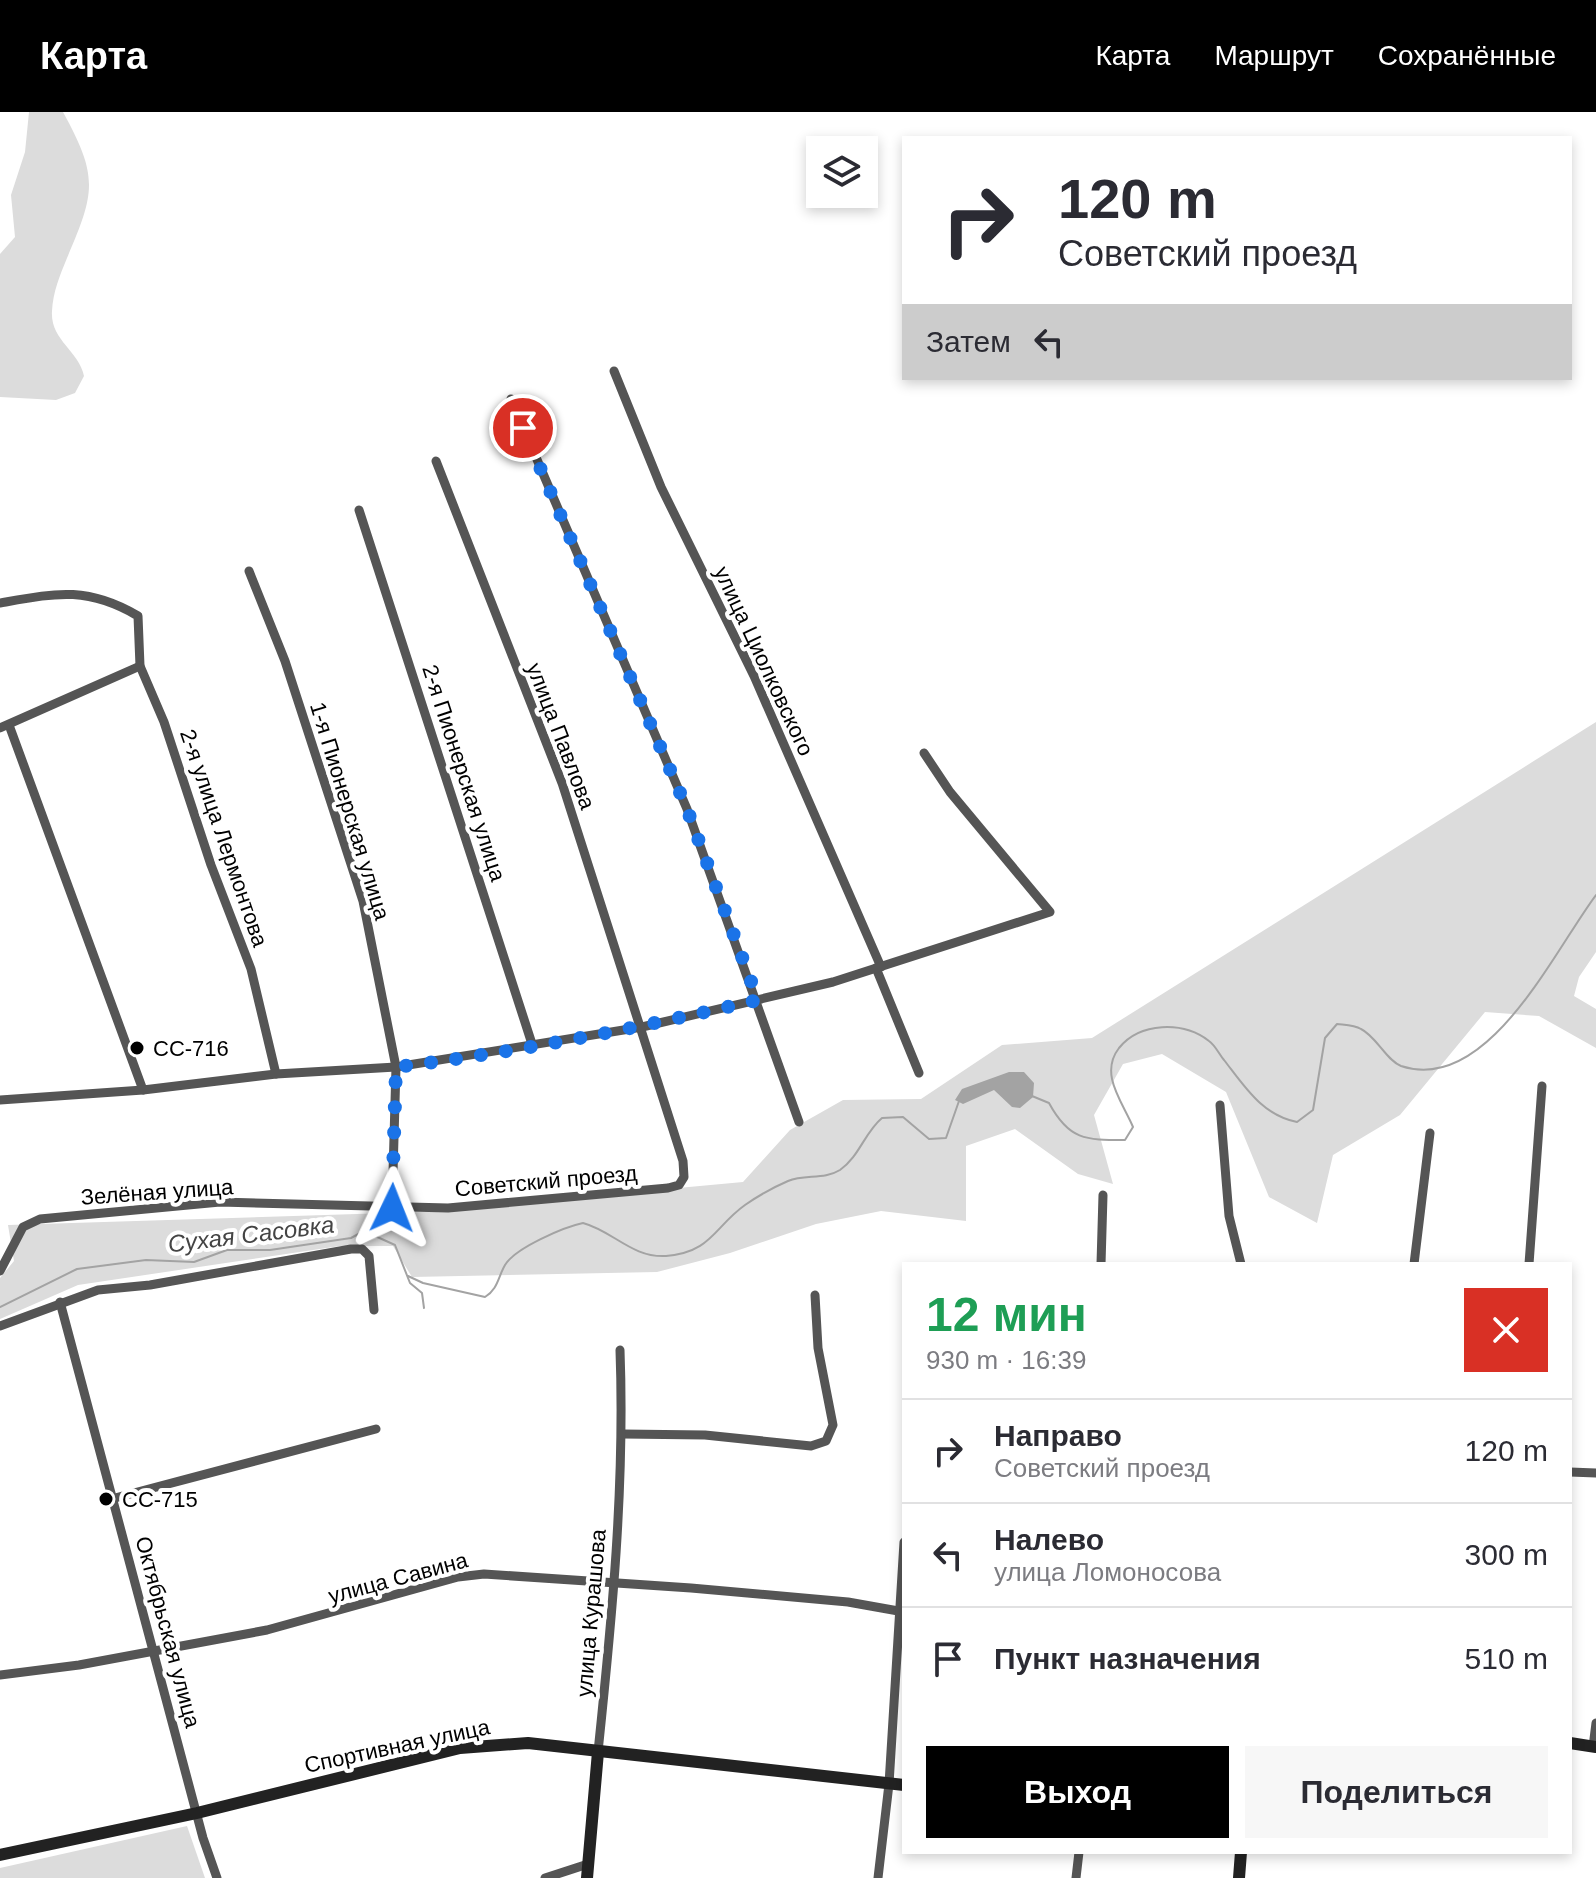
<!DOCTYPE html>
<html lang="ru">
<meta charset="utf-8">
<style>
body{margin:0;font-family:Arial,sans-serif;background:#f7f7f7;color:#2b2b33;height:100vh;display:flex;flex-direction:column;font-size:30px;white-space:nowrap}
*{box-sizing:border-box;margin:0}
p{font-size:26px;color:#7c7c81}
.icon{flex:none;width:44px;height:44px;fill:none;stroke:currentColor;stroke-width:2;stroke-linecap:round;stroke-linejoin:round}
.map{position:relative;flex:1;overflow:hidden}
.panel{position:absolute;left:902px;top:1150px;width:670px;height:592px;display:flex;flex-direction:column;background:#fff;border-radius:0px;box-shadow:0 4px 12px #0003}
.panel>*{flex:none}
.guide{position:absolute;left:902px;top:24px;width:670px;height:244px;border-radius:0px;box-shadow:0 4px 12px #0003;background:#fff;color:#2b2b33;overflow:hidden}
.tools{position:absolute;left:806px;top:24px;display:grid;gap:16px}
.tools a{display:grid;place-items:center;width:72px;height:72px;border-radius:0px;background:#fff;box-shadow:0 4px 12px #0003;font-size:40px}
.pin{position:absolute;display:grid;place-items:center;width:68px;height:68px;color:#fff;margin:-34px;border:4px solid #fff;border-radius:50%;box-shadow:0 2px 8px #0007}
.me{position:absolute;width:88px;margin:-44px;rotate:2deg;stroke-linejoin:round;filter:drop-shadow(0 0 6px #0008)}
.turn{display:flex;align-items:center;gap:28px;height:168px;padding:0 24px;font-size:36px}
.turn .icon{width:104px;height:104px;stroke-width:2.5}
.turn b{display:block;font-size:56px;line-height:68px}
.then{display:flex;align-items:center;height:76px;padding:0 24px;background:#0003;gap:16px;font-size:30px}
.round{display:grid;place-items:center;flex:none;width:84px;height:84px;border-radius:0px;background:#f7f7f7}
.head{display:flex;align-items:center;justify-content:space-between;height:136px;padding:0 24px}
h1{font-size:48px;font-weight:700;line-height:60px;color:#1e9e55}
.cta{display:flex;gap:16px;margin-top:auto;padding:16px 24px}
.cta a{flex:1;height:92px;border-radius:0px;background:#000;color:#fff;font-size:32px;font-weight:700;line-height:92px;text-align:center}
.cta a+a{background:#f7f7f7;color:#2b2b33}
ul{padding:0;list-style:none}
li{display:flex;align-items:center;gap:24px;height:104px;padding:0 24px;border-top:2px solid #e1e1e2}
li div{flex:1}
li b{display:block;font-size:30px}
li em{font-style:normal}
header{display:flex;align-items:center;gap:48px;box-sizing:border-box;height:112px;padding:0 40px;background:#000;color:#fff}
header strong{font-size:38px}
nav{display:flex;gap:44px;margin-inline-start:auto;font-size:28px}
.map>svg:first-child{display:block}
</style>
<header>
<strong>Карта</strong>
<nav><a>Карта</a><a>Маршрут</a><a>Сохранённые</a></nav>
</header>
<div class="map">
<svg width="1596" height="1766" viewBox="0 0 1596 1766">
<rect width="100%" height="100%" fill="#fff"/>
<g fill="#dcdcdc">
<path d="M29,0H63C98,64 96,79 67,146C60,163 53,180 52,199C50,228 79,239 84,264L75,281L56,288L0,285V142L15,125L11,83L25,40Z"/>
<path d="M1596,610V840L1579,865L1574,884L1596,897V936L1539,904L1485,900L1400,1003L1333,1043L1317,1111L1269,1085L1226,980L1162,942L1123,952L1094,1003L1113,1072L1078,1062L1015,1017L966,1034V1109L881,1099L816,1112L730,1141L657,1160L412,1165L393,1134H340L78,1173L0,1207V1166L14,1149L8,1113L420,1100L743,1070L790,1018L843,988L921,987L1002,933L1092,926Z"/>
<path d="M187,1714L205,1766H0V1756Z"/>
</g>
<path fill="#a3a3a3" d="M1009,960H1024L1034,971L1033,985L1020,996L1012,995L994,978L963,992L955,988L962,977Z"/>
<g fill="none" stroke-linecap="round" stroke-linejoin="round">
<g stroke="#a3a3a3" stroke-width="2">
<path d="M1032,984L1049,991C1069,1028 1085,1028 1125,1028L1133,1015C1122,989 1099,962 1119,936C1140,910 1183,909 1209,929C1215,933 1219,942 1224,948C1245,975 1262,1003 1297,1010L1313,998L1325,926L1337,912C1344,913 1354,913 1361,917C1376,924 1386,948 1401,954C1488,983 1555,837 1596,783"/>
<path d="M408,1164L423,1171L485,1185C498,1177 498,1165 505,1153C515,1136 564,1115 583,1111C613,1119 632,1146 666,1144C712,1140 714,1115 745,1093C758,1084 774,1075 788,1069C805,1062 824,1068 840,1058C859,1045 865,1020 882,1006L903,1005L929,1027L946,1026L959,989"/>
<path d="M0,1195L77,1157L146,1148L194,1150L227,1138H270L351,1126L364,1119L395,1133L410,1171L422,1181L424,1196"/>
</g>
<g stroke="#555" stroke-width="9">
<path d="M614,259L661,375L754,564L881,855"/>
<path d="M511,287L687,697L799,1010"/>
<path d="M359,398L533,935"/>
<path d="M249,459L285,549L363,789L396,955L392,1096"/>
<path d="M0,491C56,481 87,474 138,504L140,554L164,610L211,753L251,857L276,962"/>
<path d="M9,613L143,978"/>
<path d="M0,616L140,554"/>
<path d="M876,856L919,961"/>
<path d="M0,988L143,978L276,962L396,955L642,915L833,870L1050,800L950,680L924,641"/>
<path d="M1220,993L1229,1104L1241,1152"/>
<path d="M1101,1152L1103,1083"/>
<path d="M1414,1152L1430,1021"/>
<path d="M1529,1152L1542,974"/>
<path d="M0,1159L23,1115L40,1107L220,1090L448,1096L668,1076L679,1073L684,1065L683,1049L562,671L436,349"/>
<path d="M60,1190L203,1726L217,1766"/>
<path d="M0,1214L98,1178L150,1173L351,1137H362L369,1144L374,1198"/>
<path d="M623,1322L705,1323L811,1334L826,1329L833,1313L818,1236L815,1183"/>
<path d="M1570,1360L1596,1361"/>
<path d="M115,1386L376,1317"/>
<path d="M0,1563L79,1553L267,1518L458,1465L484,1462L691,1476L848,1490L904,1500"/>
<path d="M1593,1635L1596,1611"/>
<path d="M598,1640C612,1506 625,1373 620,1238"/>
<path d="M545,1766L588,1752"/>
<path d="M878,1766L889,1672L904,1430"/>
<path d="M1076,1766L1079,1740"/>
</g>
<g stroke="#222" stroke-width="12">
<path d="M1570,1631L1596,1635"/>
<path d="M0,1743L197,1701L460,1636L528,1631L904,1673"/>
<path d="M587,1766L598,1640"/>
<path d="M1239,1766L1241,1740"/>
</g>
</g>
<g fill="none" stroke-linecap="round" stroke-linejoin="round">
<path stroke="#1a73e8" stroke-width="14" stroke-dasharray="0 25.2" d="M392,1096L396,955C518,940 638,916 758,888L687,697L523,316"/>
</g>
<g fill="#000" stroke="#fff" stroke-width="3">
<circle cx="137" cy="936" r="8"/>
<circle cx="106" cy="1387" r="8"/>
</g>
<g text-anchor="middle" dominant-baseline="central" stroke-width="8" stroke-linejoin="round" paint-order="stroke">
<g font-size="22" fill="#000" stroke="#fff">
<text transform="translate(764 549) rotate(65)">улица Циолковского</text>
<text transform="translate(561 624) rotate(69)">улица Павлова</text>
<text transform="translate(464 661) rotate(72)">2-я Пионерская улица</text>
<text transform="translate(350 699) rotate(73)">1-я Пионерская улица</text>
<text transform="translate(224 726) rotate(71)">2-я улица Лермонтова</text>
<text transform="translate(546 1069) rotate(-5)">Советский проезд</text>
<text transform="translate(157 1080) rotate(-4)">Зелёная улица</text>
<text transform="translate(398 1466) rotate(-15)">улица Савина</text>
<text transform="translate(591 1501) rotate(-85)">улица Курашова</text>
<text transform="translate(168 1520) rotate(75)">Октябрьская улица</text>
<text transform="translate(397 1634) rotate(-12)">Спортивная улица</text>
</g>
<g font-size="22" fill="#000" stroke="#fff" text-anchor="start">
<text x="153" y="936">СС-716</text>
<text x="122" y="1387">СС-715</text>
</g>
<g font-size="24" font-style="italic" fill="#444" stroke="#fff">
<text transform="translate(251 1122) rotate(-7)">Сухая Сасовка</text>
</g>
</g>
</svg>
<div class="tools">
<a><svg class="icon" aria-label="layers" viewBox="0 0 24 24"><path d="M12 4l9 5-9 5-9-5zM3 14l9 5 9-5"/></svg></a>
</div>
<div class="pin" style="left:523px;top:316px;background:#d93025"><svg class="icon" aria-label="arrive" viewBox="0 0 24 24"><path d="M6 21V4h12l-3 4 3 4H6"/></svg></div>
<svg class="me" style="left:392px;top:1096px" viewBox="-20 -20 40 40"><path d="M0-17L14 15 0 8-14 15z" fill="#1a73e8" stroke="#fff" stroke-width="4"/></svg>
<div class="guide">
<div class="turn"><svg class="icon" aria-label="right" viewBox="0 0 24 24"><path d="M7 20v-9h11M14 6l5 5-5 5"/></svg><div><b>120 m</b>Советский проезд</div></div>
<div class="then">Затем<svg class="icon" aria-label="left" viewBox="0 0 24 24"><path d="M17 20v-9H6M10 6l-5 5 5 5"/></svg></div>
</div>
<section class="panel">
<div class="head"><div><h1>12 мин</h1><p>930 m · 16:39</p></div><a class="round" style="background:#d93025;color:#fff"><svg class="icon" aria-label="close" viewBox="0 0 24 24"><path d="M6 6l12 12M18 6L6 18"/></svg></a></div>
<ul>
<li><svg class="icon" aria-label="right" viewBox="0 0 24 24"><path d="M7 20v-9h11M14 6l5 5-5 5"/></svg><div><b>Направо</b><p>Советский проезд</p></div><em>120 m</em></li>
<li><svg class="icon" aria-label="left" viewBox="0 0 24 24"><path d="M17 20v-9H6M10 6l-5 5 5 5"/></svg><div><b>Налево</b><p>улица Ломоносова</p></div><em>300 m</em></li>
<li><svg class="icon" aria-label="arrive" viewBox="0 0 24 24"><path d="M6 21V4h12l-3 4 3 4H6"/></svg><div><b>Пункт назначения</b></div><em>510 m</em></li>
</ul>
<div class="cta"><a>Выход</a><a>Поделиться</a></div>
</section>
</div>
